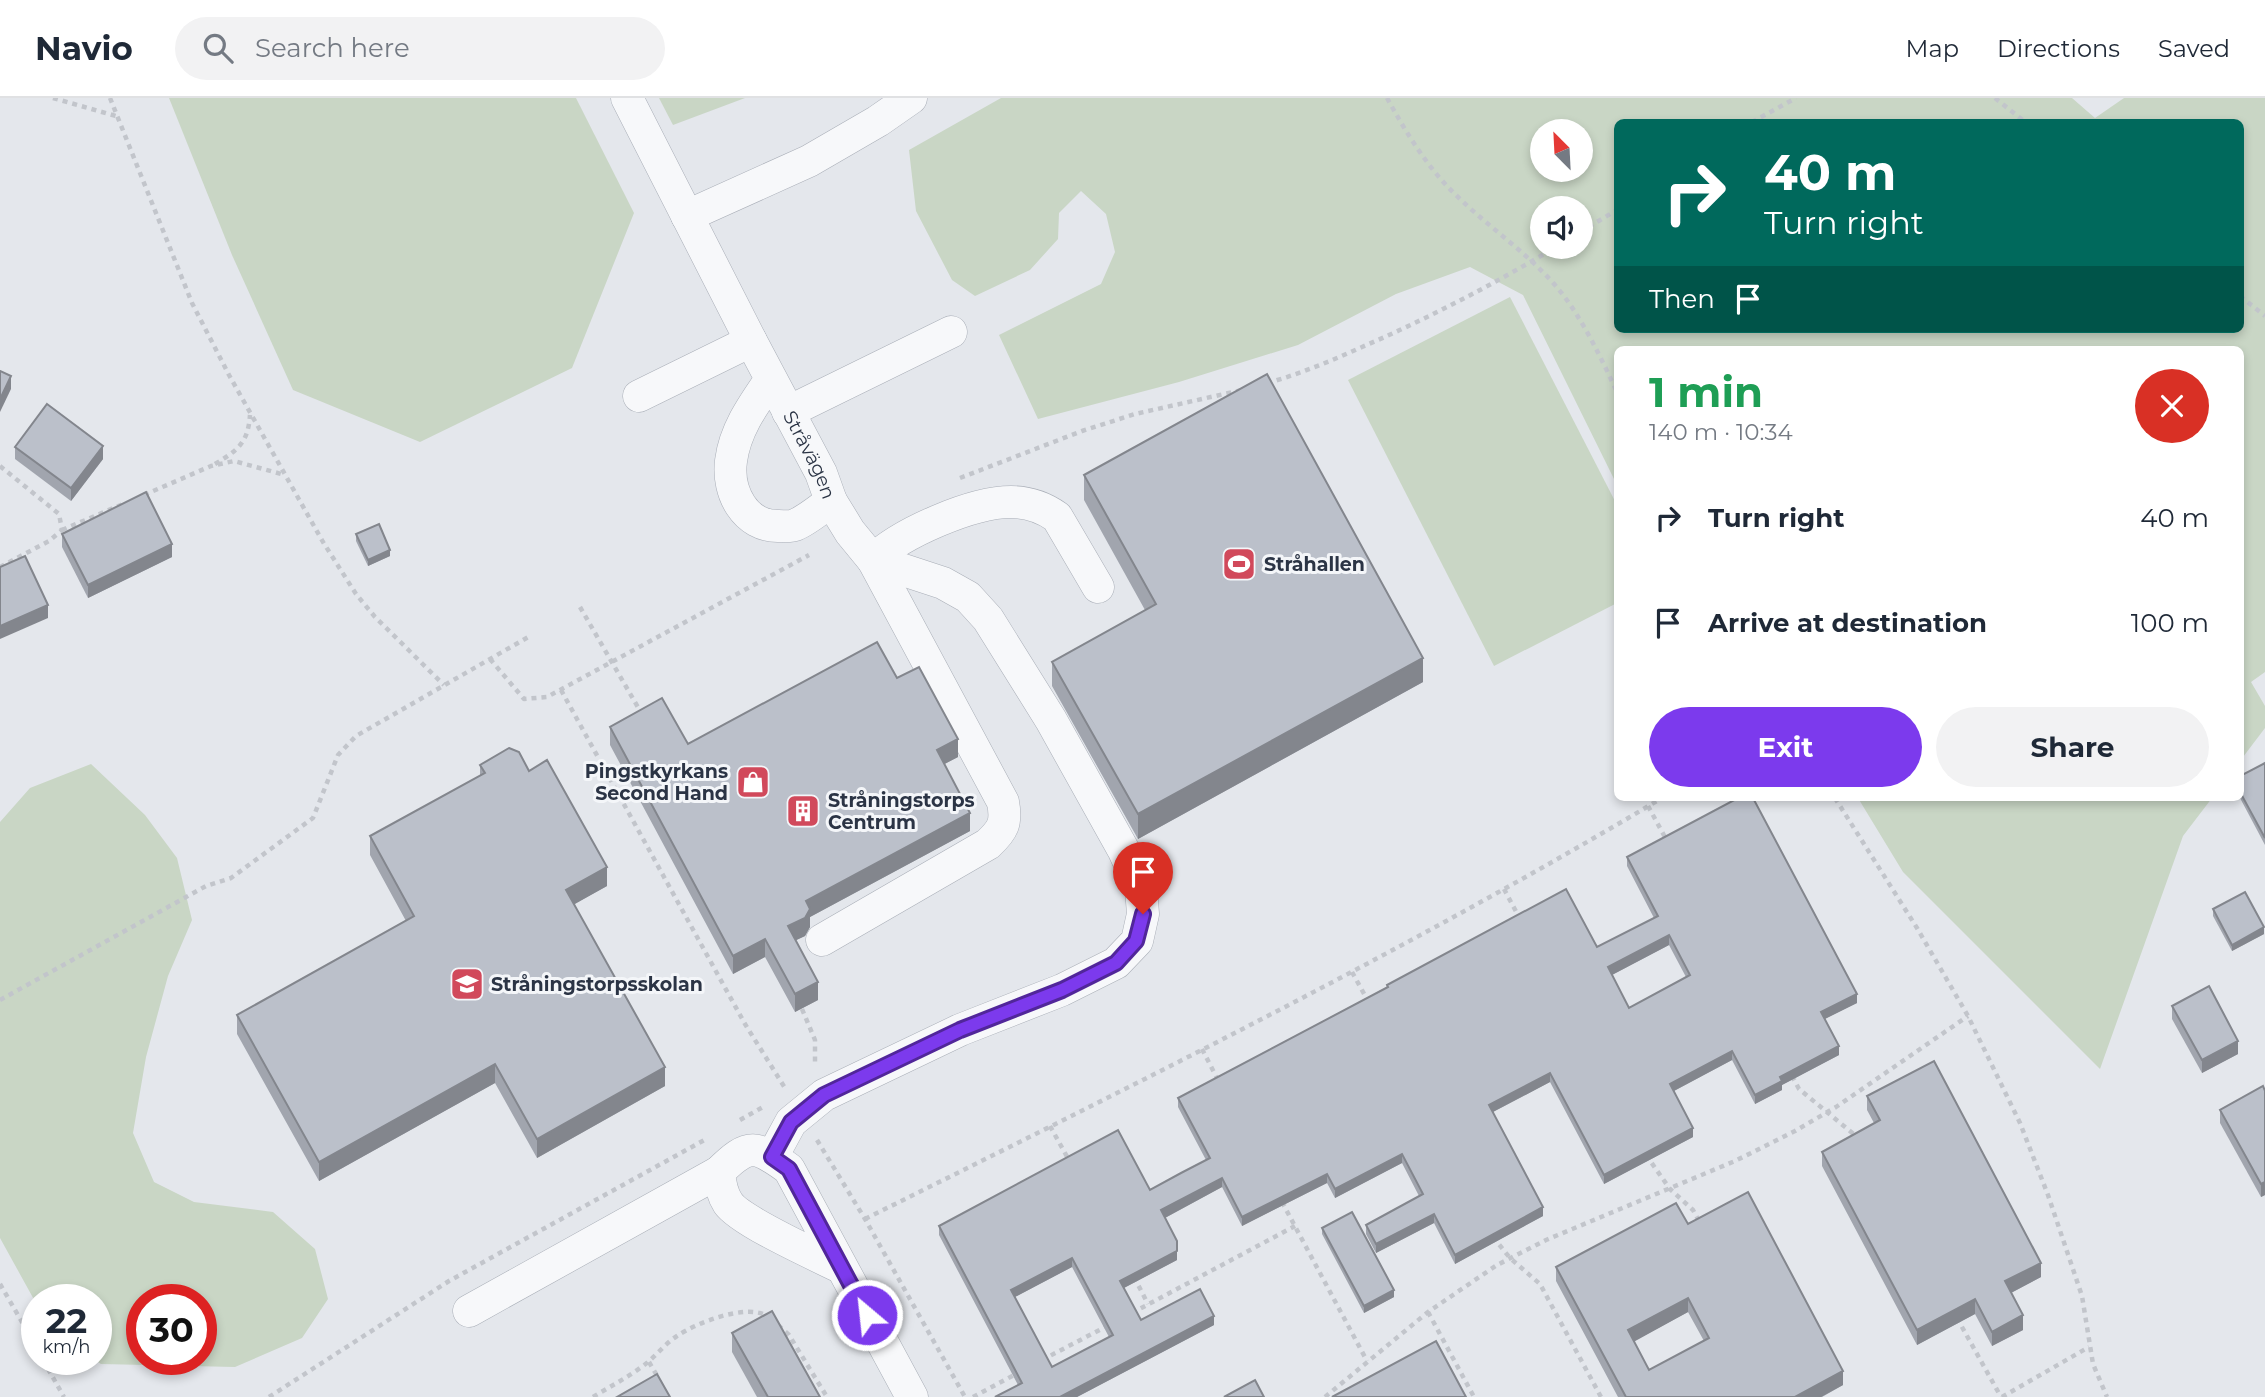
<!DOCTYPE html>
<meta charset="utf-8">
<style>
body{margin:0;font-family:Montserrat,sans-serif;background:#f2f2f3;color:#1f2937;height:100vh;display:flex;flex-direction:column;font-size:26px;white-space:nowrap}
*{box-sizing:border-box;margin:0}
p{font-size:23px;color:#747a83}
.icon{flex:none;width:38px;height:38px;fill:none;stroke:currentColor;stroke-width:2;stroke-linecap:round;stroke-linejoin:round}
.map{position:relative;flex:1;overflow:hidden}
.side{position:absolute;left:1614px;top:248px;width:630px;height:455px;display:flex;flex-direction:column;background:#fff;border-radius:10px;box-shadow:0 4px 10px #0003}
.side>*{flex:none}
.banner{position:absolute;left:1614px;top:21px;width:630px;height:214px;border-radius:10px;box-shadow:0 4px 10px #0003;background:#00695c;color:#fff;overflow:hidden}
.needle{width:46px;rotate:336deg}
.controls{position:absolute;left:1530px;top:21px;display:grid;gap:14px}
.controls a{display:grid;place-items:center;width:63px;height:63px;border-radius:50%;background:#fff;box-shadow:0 4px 10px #0003;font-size:35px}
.speed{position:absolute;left:21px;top:1186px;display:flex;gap:14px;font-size:35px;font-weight:700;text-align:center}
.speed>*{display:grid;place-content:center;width:91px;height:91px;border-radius:50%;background:#fff;box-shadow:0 4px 10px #0003;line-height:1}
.speed small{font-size:18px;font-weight:400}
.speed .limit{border:10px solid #d22;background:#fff;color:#111}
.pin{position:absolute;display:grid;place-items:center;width:60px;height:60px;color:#fff;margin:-72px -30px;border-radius:50% 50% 50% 0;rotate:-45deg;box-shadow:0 0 7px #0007}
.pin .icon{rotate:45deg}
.me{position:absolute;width:77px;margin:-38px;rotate:332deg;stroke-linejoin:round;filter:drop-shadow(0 0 5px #0008)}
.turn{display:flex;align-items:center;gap:24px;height:147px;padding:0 35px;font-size:32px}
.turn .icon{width:91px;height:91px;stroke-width:2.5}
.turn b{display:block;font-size:49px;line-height:60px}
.then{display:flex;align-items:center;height:66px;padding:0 35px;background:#0003;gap:14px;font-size:26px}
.round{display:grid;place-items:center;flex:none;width:74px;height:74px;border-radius:37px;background:#f2f2f3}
.headline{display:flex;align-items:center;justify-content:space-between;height:119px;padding:0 35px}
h1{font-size:42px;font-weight:700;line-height:52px;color:#1e9e55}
.action{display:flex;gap:14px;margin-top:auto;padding:14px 35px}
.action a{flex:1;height:80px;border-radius:42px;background:#7c3aed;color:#fff;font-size:28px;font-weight:700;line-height:80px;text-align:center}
.action a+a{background:#f2f2f3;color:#1f2937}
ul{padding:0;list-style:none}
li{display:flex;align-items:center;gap:21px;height:105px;padding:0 35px}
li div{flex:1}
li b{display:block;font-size:26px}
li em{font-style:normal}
header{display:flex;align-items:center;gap:42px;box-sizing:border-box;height:98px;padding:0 35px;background:#fff;border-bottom:2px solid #e0e1e3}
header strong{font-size:33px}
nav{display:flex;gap:38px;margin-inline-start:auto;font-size:24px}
.search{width:490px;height:63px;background:#f2f2f3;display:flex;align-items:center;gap:18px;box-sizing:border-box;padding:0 24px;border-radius:38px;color:#747a83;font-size:26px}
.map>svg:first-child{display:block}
</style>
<header>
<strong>Navio</strong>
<div class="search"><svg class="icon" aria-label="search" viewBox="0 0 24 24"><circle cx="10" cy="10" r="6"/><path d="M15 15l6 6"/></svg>Search here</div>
<nav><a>Map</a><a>Directions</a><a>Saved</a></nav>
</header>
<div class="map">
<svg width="2265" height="1299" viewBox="0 0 2265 1299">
<rect width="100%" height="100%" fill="#e4e7ec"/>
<g fill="#c9d6c5" fill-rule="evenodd">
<path d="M169,0H576L634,115L572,270L420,344L293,292L232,157Z"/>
<path d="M659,0H745L673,27Z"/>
<path d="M1001,0H2072L2095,20L2124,0H2265V574L2251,584L2265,608V630L2240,663V252H1617V381H1614L1523,197L1470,169L1396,196L1298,247L1179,284L1038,321L999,237L1101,186L1115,154L1106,116L1081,93L1059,115L1058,141L1030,172L975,198L952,182L916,113L909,52ZM2240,24V231H1617V24ZM1580,33V72H1542V33ZM1580,110V149H1542V110Z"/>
<path d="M1510,199L1617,407V505L1494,568L1348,282Z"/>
<path d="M91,666L145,717L177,760L192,822L168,878L146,959L133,1035L154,1084L194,1104L273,1114L315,1151L328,1201L302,1240L235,1269L101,1266L95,1262L96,1202H37V1207L0,1140V724L30,690ZM201,1202V1262H142V1202Z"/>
<path d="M1858,700H2212L2183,738L2100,971L1903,774Z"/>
</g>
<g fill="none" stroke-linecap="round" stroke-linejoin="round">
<defs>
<g id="minor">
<path id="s1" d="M627,0L751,243L821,375L831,403C820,411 807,422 795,427C790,429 784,428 779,428C745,429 727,394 731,363C735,332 753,307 771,281"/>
<path d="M687,118L809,63L878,23L911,0"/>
<path d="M639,298L751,243"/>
<path d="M788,314L951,234"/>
<path d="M822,842L988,746C1003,732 1007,725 1003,704L873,462C901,435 972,404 1011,404C1028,404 1043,409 1057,419L1098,489"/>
<path d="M772,1059L791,1024L824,997L960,932L1062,892L1116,865L1137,843L1143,816L1141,790L1124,753L1051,622L988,521L968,499L943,485L873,462L850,434L831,403"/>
<path d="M842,1170C818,1158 740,1123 728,1105C722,1096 720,1085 719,1074C749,1044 756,1047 789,1071L912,1299"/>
<path d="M469,1213L719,1074"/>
</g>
</defs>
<use href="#minor" stroke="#a9aeb7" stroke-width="33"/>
<g stroke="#c2c5cb" stroke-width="4.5" stroke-dasharray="5 5" stroke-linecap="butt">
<path d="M53,0L116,18"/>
<path d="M110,0L192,205L229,277L323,444L356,496L375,519L444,587"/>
<path d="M1387,0C1407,36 1428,71 1459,100C1490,130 1526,154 1555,187C1581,217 1600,258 1617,294"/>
<path d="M1995,0L2025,24"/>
<path d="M1752,24L1796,0"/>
<path d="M1580,134L1617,112"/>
<path d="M2240,198L2265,218"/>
<path d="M1267,285C1300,276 1331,263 1362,249C1429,220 1494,186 1556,149"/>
<path d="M215,366C238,352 248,345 250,317"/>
<path d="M0,368L59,416L62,432L49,443L0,469"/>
<path d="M960,380L1082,333L1135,316L1242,292"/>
<path d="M144,397L211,368L234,363L285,377"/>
<path d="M62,432L123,406"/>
<path d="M580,509L643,618"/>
<path d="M490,561L524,601L547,599L809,457"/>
<path d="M561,592L745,926L785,990"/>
<path d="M1835,700L1917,830L1968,918L2020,1025L2048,1097L2082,1198L2093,1266L2107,1299"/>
<path d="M1648,708L1666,741"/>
<path d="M1504,791L1520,821"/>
<path d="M1352,874L1368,903"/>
<path d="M0,902L206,788L231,780L313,720L338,657L356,638L530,538"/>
<path d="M802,911L815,942V967"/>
<path d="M1202,951L1219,984"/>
<path d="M1792,978L1799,991L1856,1038"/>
<path d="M740,1022L763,1009"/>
<path d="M1050,1028L1070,1064"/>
<path d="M817,1042L865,1121L965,1299"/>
<path d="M1646,1057L1670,1091L1693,1112L1699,1123"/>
<path d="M1282,1104L1367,1263"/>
<path d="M865,1121C1134,987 1404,854 1662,700"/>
<path d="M1493,1139L1510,1160L1540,1186L1601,1299"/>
<path d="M1134,1179L1148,1206"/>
<path d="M0,1186L37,1250"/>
<path d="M1428,1214L1474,1299"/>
<path d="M1132,1215L1295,1128"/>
<path d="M1957,1220L2001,1299"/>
<path d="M778,1227L789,1237L827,1299"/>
<path d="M43,1262L64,1299"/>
<path d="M1042,1262L1109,1227"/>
<path d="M649,1264L659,1281"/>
<path d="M269,1299L449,1183L708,1040"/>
<path d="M593,1299C609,1289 625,1281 640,1270C654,1261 663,1247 677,1238C696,1225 748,1204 769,1219"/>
<path d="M973,1299L1016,1276"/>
<path d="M1325,1299L1428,1214L1497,1167L1546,1142L1735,1063L1795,1033L1836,1009L1968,918"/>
<path d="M2002,1299L2089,1249"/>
</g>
<use href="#minor" stroke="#f7f8fa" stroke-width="32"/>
</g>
<g fill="#a1a5ae" fill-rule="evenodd">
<path d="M15,349L103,361L71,403L15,361Z"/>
<path d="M1084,377L1423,584L1138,741L1052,588V564L1145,512L1084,402Z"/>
<path d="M62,436L172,459L88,500L62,449Z"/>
<path d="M356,436L390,458L368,468L356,443Z"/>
<path d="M897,580L958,659L944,666L970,733L810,819V829L805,838L796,842L818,902L795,914L765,859L733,876L610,647V629L688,646Z"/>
<path d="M2265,665V747L2240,700V678Z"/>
<path d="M480,667L529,673L607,788L574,806L665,988L537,1060L495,985L319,1083L237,936V917L406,823L370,757V738L480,678Z"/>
<path d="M1627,759L1857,905L1824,921L1839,957L1782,987V992L1755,1006L1732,962L1674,993L1693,1039L1604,1086L1550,984L1493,1014L1543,1118L1455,1166L1434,1125L1376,1155L1366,1136V1127L1419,1098L1402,1065L1335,1100L1327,1085L1242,1128L1222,1089L1165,1120L1177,1162L1124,1190L1141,1222L1214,1227L1077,1299H995L1018,1287L939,1137V1128L1150,1092L1206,1062L1178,1009V1000L1387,889V887L1597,849L1654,820L1627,768ZM1669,847L1686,879L1629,910L1612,877ZM1072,1169L1109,1239L1052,1269L1015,1199Z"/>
<path d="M2213,811L2264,836L2232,853L2213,818Z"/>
<path d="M2172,908L2238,956L2202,975L2172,921Z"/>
<path d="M2265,993V1097L2261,1099L2220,1025V1012Z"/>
<path d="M1867,998L2041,1179L2011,1195L2023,1232L1992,1248L1975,1216L1917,1247L1822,1068V1054L1874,1025L1867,1012Z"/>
<path d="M1688,1126L1843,1287L1822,1299H1618L1556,1183V1169ZM1688,1214L1704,1243L1649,1272L1634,1243Z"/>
<path d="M1322,1130L1394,1199L1364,1215L1322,1136Z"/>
<path d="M732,1235L820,1299H757L732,1254Z"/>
</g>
<g fill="#83868d">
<path d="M11,278V291L0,314V301Z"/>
<path d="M103,348V361L71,403V390Z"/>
<path d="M172,446V459L88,500V487Z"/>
<path d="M390,452V458L368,468V462Z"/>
<path d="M48,507V520L0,541V528Z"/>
<path d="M1423,560V584L1138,741V716Z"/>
<path d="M958,641V659L937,670V652Z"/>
<path d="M970,715V733L810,819V829L805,838L788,846V828L806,803Z"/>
<path d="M607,769V788L566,811V792Z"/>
<path d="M2264,829V836L2232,853V847Z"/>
<path d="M1669,837V847L1608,879V869Z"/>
<path d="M765,841V859L733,876V858Z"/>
<path d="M818,884V902L795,914V896Z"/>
<path d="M1857,896V905L1821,923V914Z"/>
<path d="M2238,943V956L2202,975V962Z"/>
<path d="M1839,948V957L1782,987V992L1755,1006V997L1780,979Z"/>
<path d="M1732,953V962L1670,995V986Z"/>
<path d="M495,966V985L319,1083V1064Z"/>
<path d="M665,969V988L537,1060V1041Z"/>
<path d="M1550,975V984L1489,1016V1007Z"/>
<path d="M1693,1030V1039L1604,1086V1077Z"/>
<path d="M1402,1056V1065L1335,1100V1091Z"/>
<path d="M1327,1076V1085L1242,1128V1119Z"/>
<path d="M1222,1080V1089L1161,1122V1112Z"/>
<path d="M2265,1084V1097L2261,1099V1086Z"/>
<path d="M1543,1109V1118L1455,1166V1157Z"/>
<path d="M1434,1116V1125L1376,1155V1146Z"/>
<path d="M1177,1153V1162L1120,1192V1183Z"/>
<path d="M1072,1160V1169L1011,1201V1192Z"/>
<path d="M2041,1165V1179L2005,1198V1183Z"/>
<path d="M1394,1192V1199L1364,1215V1208Z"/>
<path d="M1688,1200V1214L1628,1247V1232Z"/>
<path d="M1975,1201V1216L1917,1247V1232Z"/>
<path d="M2023,1217V1232L1992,1248V1234Z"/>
<path d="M1214,1218V1227L1077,1299H1060Z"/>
<path d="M1843,1273V1287L1821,1299H1795Z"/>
</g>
<g fill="#bbc0ca" stroke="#83868d" stroke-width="2" fill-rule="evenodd">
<path d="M0,273L11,278L0,301Z"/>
<path d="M1267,276L1423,560L1138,716L1052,564L1156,506L1084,377Z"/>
<path d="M47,306L103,348L71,390L15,349Z"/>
<path d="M146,394L172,446L88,487L62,436Z"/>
<path d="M379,426L390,452L368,462L356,436Z"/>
<path d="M25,458L48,507L0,528V469Z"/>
<path d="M877,544L897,580L919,569L958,641L937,652L970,715L806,803L810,811L805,820L788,828L818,884L795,896L765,841L733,858L610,629L662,600L688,646Z"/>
<path d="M509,650L519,654L529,673L547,662L607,769L566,792L665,969L537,1041L495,966L319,1064L237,917L414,818L370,738L485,675L480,667Z"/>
<path d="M2265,665V740L2240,694V678Z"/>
<path d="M1738,700H1753L1857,896L1821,914L1839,948L1780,979L1782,983L1755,997L1732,953L1670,986L1693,1030L1604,1077L1550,975L1489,1007L1543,1109L1455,1157L1434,1116L1376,1146L1366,1127L1423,1096L1402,1056L1335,1091L1327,1076L1242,1119L1222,1080L1161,1112L1177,1143V1153L1120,1183L1141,1222L1200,1191L1214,1218L1060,1299H995L1022,1285L939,1128L1118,1032L1150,1092L1181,1075L1210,1060L1178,1000L1388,889L1387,887L1566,791L1597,849L1658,818L1627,759ZM1669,837L1690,877L1629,910L1608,869ZM1072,1160L1113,1237L1052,1269L1011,1192Z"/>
<path d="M2245,794L2264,829L2232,847L2213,811Z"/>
<path d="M2209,888L2238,943L2202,962L2172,908Z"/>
<path d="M1934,963L2041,1165L2005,1183L2023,1217L1992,1234L1975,1201L1917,1232L1822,1054L1880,1022L1867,998Z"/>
<path d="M2263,988L2265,993V1084L2261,1086L2220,1012Z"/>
<path d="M1748,1094L1843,1273L1795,1299H1626L1556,1169L1676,1105L1688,1126ZM1688,1200L1709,1240L1649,1272L1628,1232Z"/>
<path d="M1352,1114L1394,1192L1364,1208L1322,1130Z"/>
<path d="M772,1213L820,1299H768L732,1235Z"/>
<path d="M1436,1243L1466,1299H1332Z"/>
<path d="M657,1276L670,1299H617Z"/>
<path d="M1255,1282L1264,1299H1224Z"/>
</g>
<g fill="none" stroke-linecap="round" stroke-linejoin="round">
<defs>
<path id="route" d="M867,1217L789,1071L772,1059L791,1024L824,997L960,932L1062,892L1116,865L1136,843L1143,816"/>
</defs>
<use href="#route" stroke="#51269a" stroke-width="18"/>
<use href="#route" stroke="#7c3aed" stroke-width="12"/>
</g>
<defs>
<symbol id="stadium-square" viewBox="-11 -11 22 22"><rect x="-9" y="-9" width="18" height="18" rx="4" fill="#d1495b" stroke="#f4f6f9"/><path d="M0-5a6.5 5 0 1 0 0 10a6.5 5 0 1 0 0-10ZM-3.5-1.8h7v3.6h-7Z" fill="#fff"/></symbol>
<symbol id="shop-square" viewBox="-11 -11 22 22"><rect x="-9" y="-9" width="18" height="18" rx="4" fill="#d1495b" stroke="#f4f6f9"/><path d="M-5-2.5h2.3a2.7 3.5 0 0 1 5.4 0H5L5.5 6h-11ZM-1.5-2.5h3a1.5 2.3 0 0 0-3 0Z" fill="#fff"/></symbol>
<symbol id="building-square" viewBox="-11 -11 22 22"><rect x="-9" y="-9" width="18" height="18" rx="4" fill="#d1495b" stroke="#f4f6f9"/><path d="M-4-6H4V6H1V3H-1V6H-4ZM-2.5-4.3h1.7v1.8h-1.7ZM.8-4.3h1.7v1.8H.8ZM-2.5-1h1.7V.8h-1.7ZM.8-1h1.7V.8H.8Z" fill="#fff"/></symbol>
<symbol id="school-square" viewBox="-11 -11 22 22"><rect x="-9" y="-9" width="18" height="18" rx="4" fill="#d1495b" stroke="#f4f6f9"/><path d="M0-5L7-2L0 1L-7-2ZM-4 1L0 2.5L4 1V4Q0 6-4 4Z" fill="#fff"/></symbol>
</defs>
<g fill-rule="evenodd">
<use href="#stadium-square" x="1220" y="447" width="38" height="38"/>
<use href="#shop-square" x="734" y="665" width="38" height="38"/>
<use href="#building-square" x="784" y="694" width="38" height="38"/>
<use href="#school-square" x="448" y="867" width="38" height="38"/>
</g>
<g text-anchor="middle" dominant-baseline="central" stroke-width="6" stroke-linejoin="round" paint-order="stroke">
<g font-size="19" fill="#2b3445" stroke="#f4f6f9">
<text stroke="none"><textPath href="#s1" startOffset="401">Stråvägen</textPath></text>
</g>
<g font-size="19" font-weight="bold" fill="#2b3445" stroke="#f4f6f9" text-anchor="start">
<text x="1264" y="466">Stråhallen</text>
<text x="728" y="673" text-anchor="end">Pingstkyrkans<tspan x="728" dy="22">Second Hand</tspan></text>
<text x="828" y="702">Stråningstorps<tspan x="828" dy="22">Centrum</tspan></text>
<text x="491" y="886">Stråningstorpsskolan</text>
</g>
</g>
</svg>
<div class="controls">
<a><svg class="needle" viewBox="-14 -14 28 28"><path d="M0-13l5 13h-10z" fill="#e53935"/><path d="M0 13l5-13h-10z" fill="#747a83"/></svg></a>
<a><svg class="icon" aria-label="sound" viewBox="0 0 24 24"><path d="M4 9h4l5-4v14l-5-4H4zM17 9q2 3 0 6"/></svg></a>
</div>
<div class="speed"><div>22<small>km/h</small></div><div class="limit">30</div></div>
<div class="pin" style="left:1143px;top:816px;background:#d93025"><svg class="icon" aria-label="arrive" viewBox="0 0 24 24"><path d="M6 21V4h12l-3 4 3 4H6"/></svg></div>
<svg class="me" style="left:867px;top:1217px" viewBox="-20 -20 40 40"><circle r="17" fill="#7c3aed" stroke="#fff" stroke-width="3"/><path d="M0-11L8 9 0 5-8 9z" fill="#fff"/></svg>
<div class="banner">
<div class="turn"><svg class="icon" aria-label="right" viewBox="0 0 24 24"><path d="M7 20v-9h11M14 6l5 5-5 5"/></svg><div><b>40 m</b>Turn right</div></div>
<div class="then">Then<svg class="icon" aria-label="arrive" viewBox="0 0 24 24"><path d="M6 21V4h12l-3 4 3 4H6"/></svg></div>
</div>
<section class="side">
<div class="headline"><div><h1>1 min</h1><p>140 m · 10:34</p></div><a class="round" style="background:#d93025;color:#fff"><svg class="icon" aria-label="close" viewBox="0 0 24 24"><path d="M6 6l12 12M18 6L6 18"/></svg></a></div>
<ul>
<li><svg class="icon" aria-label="right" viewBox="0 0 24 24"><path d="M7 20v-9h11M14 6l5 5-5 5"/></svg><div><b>Turn right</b></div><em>40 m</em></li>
<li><svg class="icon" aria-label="arrive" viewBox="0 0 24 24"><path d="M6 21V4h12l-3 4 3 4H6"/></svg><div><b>Arrive at destination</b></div><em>100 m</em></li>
</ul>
<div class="action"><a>Exit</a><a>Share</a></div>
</section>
</div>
